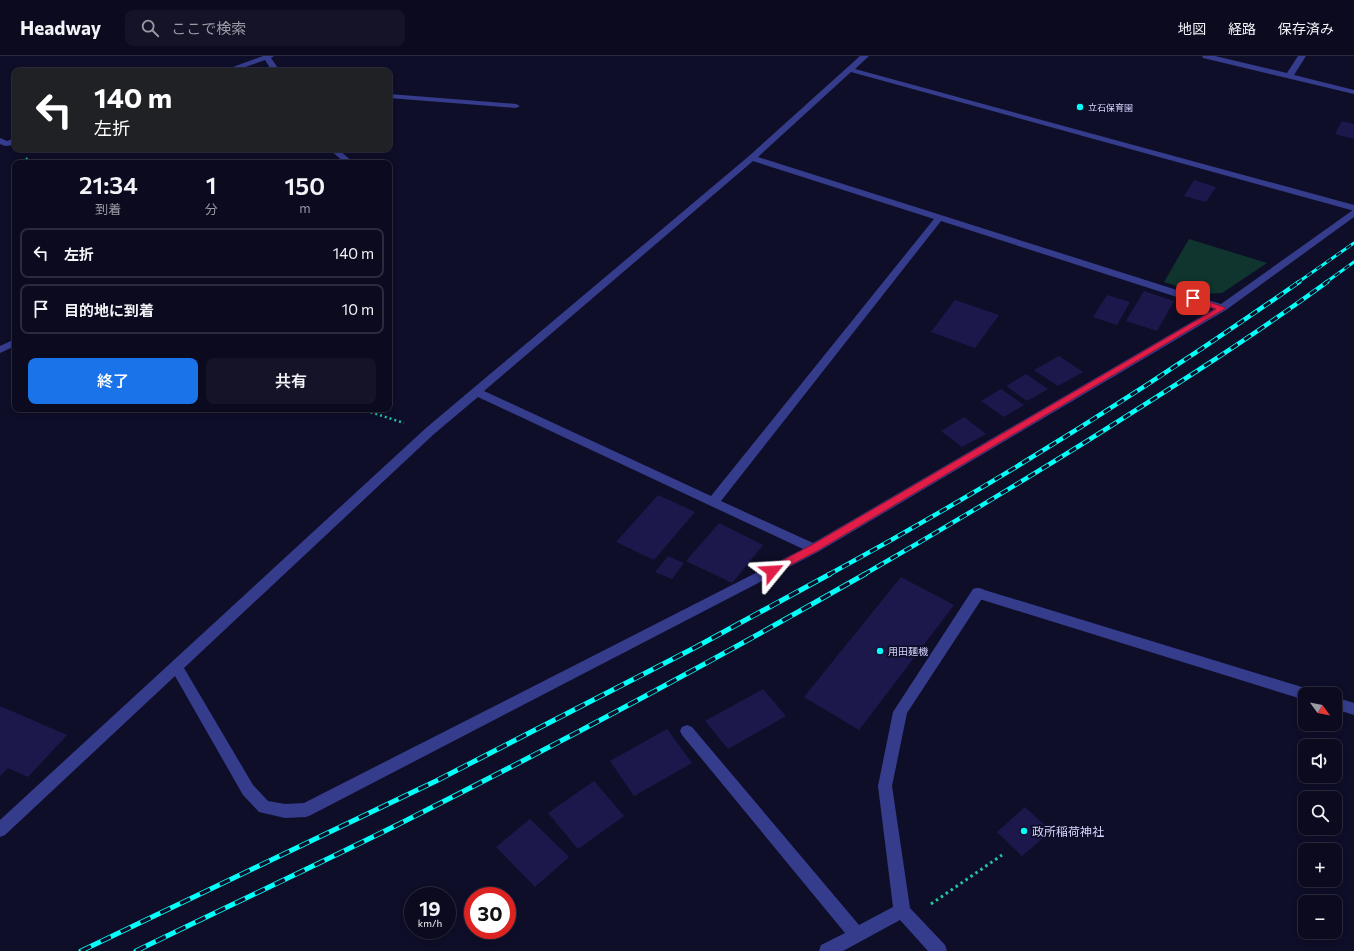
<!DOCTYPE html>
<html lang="ja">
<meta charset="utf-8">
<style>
body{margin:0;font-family:Commissioner,"Noto Sans JP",sans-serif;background:#141328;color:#f1f3f6;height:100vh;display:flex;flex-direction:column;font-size:15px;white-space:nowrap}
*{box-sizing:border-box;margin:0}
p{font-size:13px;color:#9a9aa4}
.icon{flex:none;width:22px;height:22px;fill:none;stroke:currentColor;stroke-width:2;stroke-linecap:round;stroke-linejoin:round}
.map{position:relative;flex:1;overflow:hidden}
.side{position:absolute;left:12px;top:104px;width:380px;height:252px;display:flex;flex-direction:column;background:#0b0a1f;border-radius:8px;box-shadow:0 2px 6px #0003,0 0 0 1px #2b2b3d}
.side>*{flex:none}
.banner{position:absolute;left:12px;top:12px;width:380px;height:84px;border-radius:8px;box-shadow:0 2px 6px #0003,0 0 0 1px #2b2b3d;background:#202124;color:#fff;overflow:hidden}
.needle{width:26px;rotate:123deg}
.buttons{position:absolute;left:1298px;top:631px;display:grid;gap:8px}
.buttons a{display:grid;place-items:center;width:44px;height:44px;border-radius:8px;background:#0b0a1f;box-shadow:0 2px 6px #0003,0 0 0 1px #2b2b3d;font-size:20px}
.speed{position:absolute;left:404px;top:831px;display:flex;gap:8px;font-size:20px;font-weight:700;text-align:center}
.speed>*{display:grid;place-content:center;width:52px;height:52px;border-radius:50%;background:#0b0a1f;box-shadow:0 2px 6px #0003,0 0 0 1px #2b2b3d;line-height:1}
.speed small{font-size:10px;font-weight:400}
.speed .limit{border:6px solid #d22;background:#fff;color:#111}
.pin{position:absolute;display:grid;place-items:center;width:34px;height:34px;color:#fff;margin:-17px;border-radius:8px;box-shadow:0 2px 6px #0006}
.me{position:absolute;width:44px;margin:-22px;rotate:63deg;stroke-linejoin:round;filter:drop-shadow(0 0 3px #0008)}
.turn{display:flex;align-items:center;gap:14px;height:84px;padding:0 16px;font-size:18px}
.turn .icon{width:52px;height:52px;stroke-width:2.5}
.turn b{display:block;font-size:28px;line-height:34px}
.eta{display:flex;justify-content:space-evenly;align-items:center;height:68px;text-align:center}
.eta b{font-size:24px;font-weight:600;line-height:28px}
.action{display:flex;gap:8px;margin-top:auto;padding:8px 16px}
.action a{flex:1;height:46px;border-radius:8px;background:#1a73e8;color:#fff;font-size:16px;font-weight:600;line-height:46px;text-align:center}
.action a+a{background:#141328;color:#f1f3f6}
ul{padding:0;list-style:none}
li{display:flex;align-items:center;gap:12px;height:50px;margin:0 8px 6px;padding:0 8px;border:2px solid #2b2b3d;border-radius:8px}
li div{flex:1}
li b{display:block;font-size:15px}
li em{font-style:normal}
header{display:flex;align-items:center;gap:24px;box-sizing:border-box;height:56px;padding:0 20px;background:#0b0a1f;border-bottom:1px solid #2b2b3d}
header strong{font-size:19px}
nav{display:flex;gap:22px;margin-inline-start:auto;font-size:14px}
.search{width:280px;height:36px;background:#141328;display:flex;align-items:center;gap:10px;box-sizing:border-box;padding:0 14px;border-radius:8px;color:#9a9aa4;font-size:15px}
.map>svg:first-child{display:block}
</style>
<header>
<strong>Headway</strong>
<div class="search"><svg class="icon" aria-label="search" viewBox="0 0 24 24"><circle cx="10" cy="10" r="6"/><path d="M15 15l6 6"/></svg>ここで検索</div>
<nav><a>地図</a><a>経路</a><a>保存済み</a></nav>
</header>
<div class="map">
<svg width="1354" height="895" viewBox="0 0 1354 895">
<rect width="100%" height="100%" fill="#0f0e29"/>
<path fill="#10342e" d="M1189,183L1267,207L1222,237L1202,238L1164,226Z"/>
<g fill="#1c184c">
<path d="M1342,65L1354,68V83L1335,78Z"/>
<path d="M1194,124L1216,131L1206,146L1184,140Z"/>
<path d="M1144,235L1174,245L1157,275L1126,265Z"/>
<path d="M1107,239L1130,246L1117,269L1093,261Z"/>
<path d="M955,244L999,259L975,292L931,276Z"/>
<path d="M1059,300L1083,316L1058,330L1034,314Z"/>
<path d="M1026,318L1048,333L1027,345L1006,330Z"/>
<path d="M1001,333L1024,349L1004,361L981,345Z"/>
<path d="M964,361L986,378L962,391L941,375Z"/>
<path d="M658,439L695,456L654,504L616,486Z"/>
<path d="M719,467L763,489L732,527L686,505Z"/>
<path d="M668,500L684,507L672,523L655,516Z"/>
<path d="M901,521L954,549L859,674L804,641Z"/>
<path d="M763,633L786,660L728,693L705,665Z"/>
<path d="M0,650L67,679L28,721L8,712L0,720Z"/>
<path d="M667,673L692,707L634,740L610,705Z"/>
<path d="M594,725L624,760L578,793L548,757Z"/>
<path d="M1025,751L1051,775L1022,800L997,776Z"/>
<path d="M530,763L569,801L535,831L496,791Z"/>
</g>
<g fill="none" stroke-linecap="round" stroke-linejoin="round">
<path stroke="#24c4a7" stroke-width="2" stroke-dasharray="1.5 2" stroke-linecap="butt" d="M26,102L34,107"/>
<path stroke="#24c4a7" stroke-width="2.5" stroke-dasharray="2 3" stroke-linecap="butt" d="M361,353L404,367"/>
<path stroke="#24c4a7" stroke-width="3" stroke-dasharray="2.5 3.5" stroke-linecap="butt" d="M931,848L1002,799"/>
<g fill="#353c8c" fill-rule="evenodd">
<path d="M263,0H274L271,2L280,15H272L265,4L234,15H222Z"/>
<path d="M389,38L516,48L520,50L516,52L389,42Z"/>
<path d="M0,82L7,85L15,82V88C9,90 6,91 0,88Z"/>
<path d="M329,93H338L354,107H345Z"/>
<path d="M15,283V290L0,297V290Z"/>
<path d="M978,532L983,533L984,537L983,541L907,657L892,730L890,735L885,737L880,735L878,730L893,656L973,533Z"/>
</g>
<g fill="#353c8c" fill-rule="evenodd">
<path d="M860,0H869L855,13L1354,149V161L1226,254L818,496L311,759L306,761L285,762L259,756L243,739L175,620L5,779L0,781V764L426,372L749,100ZM851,16L1351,154H1353L1221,248L758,101ZM753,105L934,163L711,440L484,335ZM941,165L1214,253L813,487L721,445ZM478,341L803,493L304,747L285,748L268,745L253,729L184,612L434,378Z"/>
<path d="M1202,0H1215L1287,17L1298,0H1306L1294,19L1354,34V38L1203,2Z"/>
<path d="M978,532L1305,632L1310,634L1312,638H1305V644L973,541L972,537L973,533Z"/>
<path d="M1335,641L1354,647V659L1335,653Z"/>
<path d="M687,669L692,671L859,869L893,851L878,730L880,725L885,723L890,725L892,730L910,852L945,889L947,895H928L900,864L843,895H819L821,889L845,877L682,679L680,675L682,671Z"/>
</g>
<defs>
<g id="rail-far2">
<path d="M1297,227L1354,187"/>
<path d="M1325,227L1354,206"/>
</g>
<g id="rail-far1">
<path d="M828,519C990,431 1148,332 1299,226"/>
<path d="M863,519C938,476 1013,431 1087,385C1168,334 1249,283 1327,226"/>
</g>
<g id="rail">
<path d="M81,895L436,725L696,591L830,518"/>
<path d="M136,895C226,851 317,809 407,764C562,686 715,604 865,518"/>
</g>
</defs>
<use href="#rail-far2" stroke="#02fff9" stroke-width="3"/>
<use href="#rail-far1" stroke="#02fff9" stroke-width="4.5"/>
<use href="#rail" stroke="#02fff9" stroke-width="5"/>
<use href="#rail-far2" stroke="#0f0e29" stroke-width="2" stroke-dasharray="6" stroke-linecap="butt"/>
<use href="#rail-far1" stroke="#0f0e29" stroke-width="3" stroke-dasharray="8" stroke-linecap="butt"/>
<use href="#rail" stroke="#0f0e29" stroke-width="3.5" stroke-dasharray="11" stroke-linecap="butt"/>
</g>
<path fill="#e11d48" stroke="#92132f" d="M1193,240L1226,252L817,495L775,517H768L767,515L768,512L810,490L1216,253L1190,244L1189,242Z"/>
<g fill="#02fff9" stroke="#0f0e29" stroke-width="1.5">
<circle cx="1080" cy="51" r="4"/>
<circle cx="880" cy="595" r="4"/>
<circle cx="1024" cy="775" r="4"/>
</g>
<g text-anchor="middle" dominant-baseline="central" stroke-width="4" stroke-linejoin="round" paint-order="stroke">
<g font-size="9" fill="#d6d6ff" stroke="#0f0e29" text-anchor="start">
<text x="1088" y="51">立石保育園</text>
</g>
<g font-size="10" fill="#d6d6ff" stroke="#0f0e29" text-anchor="start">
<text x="888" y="595">用田麺機</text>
</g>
<g font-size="12" fill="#d6d6ff" stroke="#0f0e29" text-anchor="start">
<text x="1032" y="775">政所稲荷神社</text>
</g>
</g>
</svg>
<div class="buttons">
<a><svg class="needle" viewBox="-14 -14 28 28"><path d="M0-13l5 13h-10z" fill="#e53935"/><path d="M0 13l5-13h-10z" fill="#9a9aa4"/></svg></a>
<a><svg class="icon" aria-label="sound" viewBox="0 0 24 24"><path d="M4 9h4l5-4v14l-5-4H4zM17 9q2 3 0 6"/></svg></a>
<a><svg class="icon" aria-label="search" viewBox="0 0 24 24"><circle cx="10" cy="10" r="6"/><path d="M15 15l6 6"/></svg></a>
<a>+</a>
<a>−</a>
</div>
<div class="speed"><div>19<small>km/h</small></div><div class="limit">30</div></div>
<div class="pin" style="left:1193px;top:242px;background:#d93025"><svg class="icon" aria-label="arrive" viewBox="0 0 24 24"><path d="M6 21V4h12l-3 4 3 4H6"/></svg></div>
<svg class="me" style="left:772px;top:515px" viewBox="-20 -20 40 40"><path d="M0-17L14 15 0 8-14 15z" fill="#e11d48" stroke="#fff" stroke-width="4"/></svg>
<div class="banner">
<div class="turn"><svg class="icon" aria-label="left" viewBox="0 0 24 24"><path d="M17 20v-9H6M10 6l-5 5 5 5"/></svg><div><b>140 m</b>左折</div></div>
</div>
<section class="side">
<div class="eta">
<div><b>21:34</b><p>到着</p></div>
<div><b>1</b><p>分</p></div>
<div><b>150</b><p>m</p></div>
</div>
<ul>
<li><svg class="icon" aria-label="left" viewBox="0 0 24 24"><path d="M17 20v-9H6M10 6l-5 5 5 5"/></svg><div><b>左折</b></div><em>140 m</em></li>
<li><svg class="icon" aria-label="arrive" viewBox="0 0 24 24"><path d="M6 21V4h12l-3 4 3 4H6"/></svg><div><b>目的地に到着</b></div><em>10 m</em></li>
</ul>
<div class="action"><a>終了</a><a>共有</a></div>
</section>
</div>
